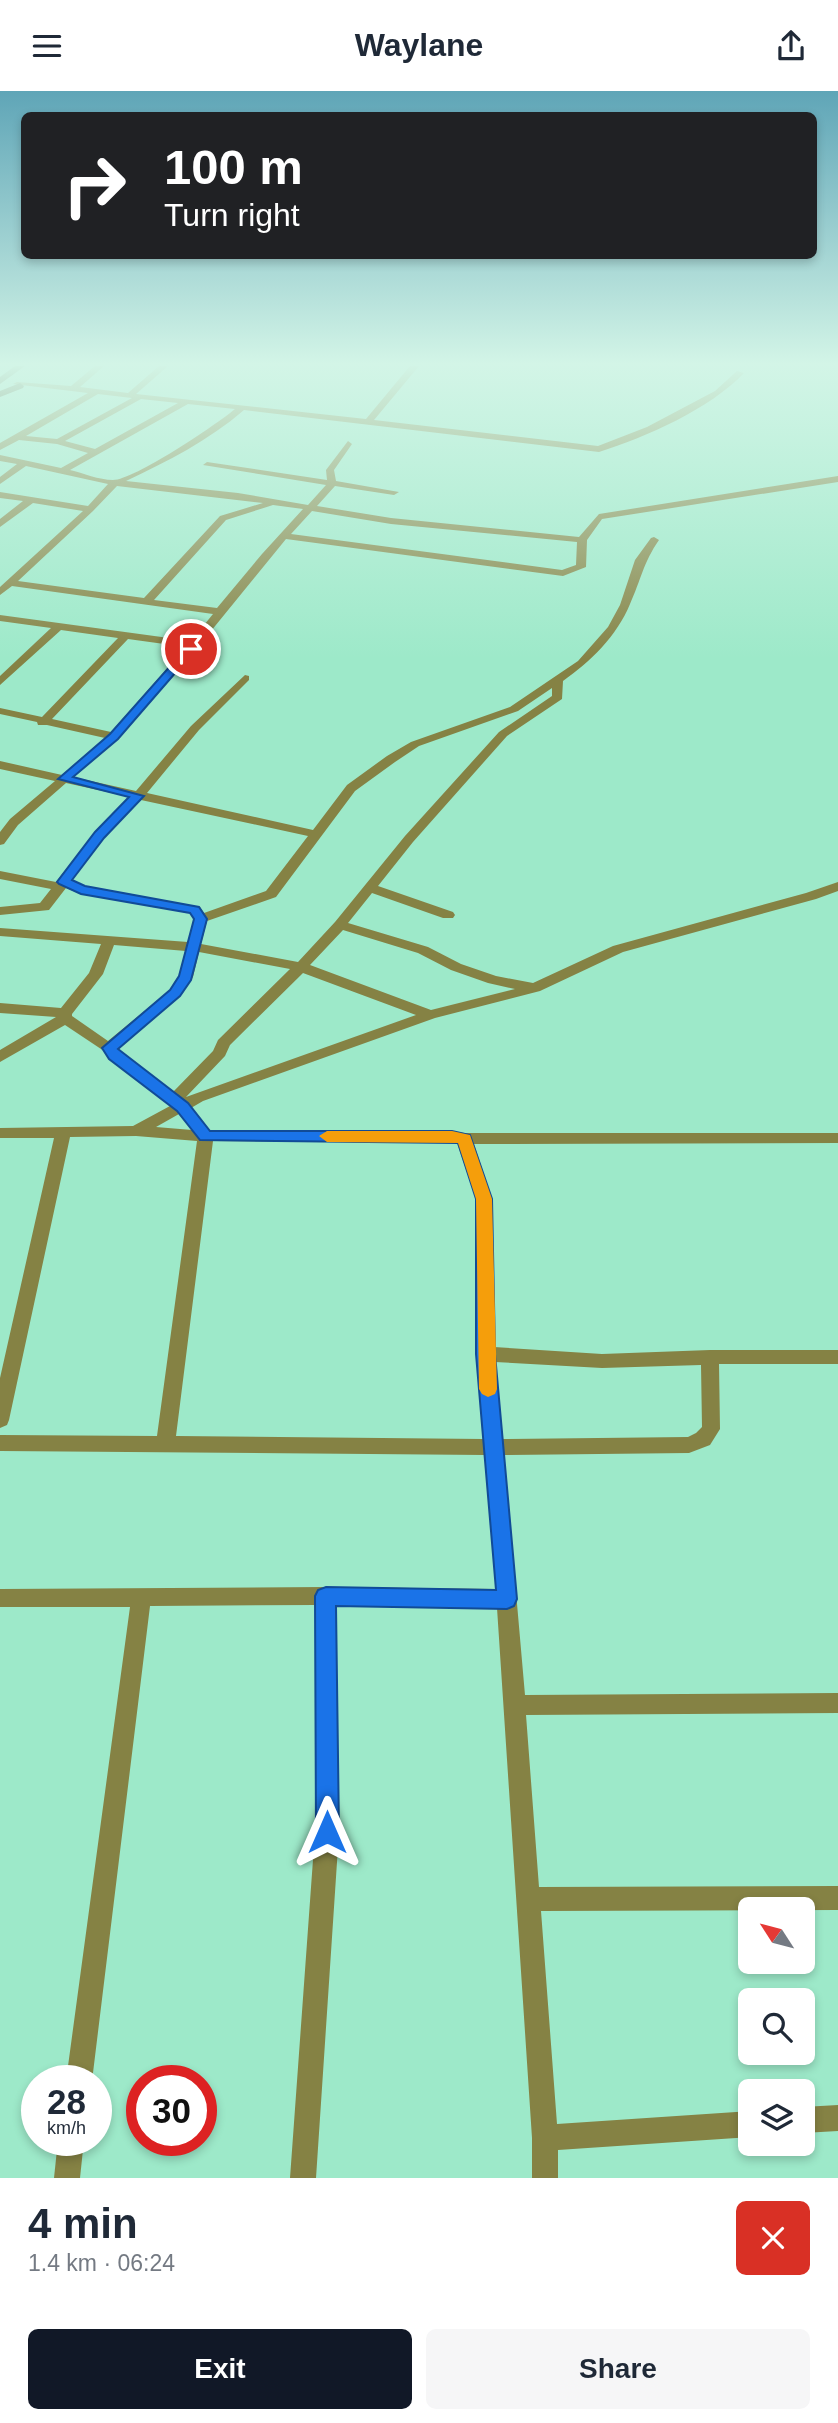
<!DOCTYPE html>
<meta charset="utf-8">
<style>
body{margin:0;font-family:Helvetica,sans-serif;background:#f6f6f7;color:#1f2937;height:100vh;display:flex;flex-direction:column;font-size:26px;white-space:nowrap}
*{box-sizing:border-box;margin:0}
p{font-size:23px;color:#747a83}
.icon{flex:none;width:38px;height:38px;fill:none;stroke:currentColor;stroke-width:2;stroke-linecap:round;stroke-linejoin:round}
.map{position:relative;height:2087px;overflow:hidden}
.drawer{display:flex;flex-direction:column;background:#fff;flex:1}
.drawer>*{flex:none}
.top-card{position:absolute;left:21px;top:21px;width:796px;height:147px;border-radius:10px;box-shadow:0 4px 10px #0003;background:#202124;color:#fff;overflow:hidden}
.needle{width:46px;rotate:306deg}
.controls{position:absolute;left:738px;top:1806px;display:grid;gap:14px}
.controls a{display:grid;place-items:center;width:77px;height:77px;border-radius:10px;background:#fff;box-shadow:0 4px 10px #0003;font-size:35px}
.speed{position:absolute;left:21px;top:1974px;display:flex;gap:14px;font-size:35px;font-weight:700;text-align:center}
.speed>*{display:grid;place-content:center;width:91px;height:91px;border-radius:50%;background:#fff;box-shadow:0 4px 10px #0003;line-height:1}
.speed small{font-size:18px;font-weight:400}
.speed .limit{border:10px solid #d22;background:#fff;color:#111}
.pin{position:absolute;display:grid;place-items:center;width:60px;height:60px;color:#fff;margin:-30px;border:4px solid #fff;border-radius:50%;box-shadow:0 2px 7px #0007}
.me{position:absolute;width:77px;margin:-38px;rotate:0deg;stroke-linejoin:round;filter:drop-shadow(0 0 5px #0008)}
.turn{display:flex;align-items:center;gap:24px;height:147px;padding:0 28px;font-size:32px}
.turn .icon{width:91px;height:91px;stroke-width:2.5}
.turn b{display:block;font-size:49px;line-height:60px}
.round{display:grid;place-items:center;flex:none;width:74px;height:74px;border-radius:10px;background:#f6f6f7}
.headline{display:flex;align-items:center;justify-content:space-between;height:119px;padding:0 28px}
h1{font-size:42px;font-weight:800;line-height:52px}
.button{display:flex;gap:14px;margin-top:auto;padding:14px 28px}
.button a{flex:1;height:80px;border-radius:10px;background:#111827;color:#fff;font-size:28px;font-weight:800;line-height:80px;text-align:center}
.button a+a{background:#f6f6f7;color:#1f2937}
header{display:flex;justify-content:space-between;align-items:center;height:91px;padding:0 28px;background:#fff;font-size:32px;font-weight:800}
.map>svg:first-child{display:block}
</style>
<header><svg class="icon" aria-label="menu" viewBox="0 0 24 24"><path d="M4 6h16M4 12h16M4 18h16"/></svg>Waylane<svg class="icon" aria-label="share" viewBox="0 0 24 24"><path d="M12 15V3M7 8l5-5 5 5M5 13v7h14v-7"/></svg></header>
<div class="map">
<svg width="838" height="2087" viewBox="0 0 838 2087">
<rect width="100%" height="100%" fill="#9de9c9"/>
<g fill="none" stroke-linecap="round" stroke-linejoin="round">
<g fill="#858244" fill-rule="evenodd">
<path d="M95,275H104L80,296L128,302L159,275H168L136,303L366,328L410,275H419L374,329L598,355L647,336L715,300L737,280L744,282C710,318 646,346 599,361L244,319C208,350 168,370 126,390L238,402L308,414L326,394L203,374L207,371L327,389L326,379L348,350L352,353L334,379L336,390L399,401L394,404L335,395L317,415L391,427L579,446L599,423L838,385V391L602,428L587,449L586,476L563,485L286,448L198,556L118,647L73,686L136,700L191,635L245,584L249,585V589L199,639L147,702L313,739L347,694L387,665L411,651L510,616L578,570L608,536L620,514L635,469L651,447L654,446L659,449C643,472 641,489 630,513C617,545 590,571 563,590L562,608L507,645L413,751L378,795L453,821L455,824L453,827H443L372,802L348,832L428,856L461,873L496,885L533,892L613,855L806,802L838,791V800L816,808L623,861L540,900L435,927L203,1010L191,1017L210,1040H451L464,1042H838V1052L474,1053L492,1108L494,1256L602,1263L710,1259H838V1273H719L720,1338L710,1354L689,1362L504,1364L525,1604L838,1602V1622L526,1624L539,1796L838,1795V1819L541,1820L557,2033L751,2020V2046L558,2059V2087H532V2047L497,1517L336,1515L339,1741L316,2087H290L315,1741L316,1514L150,1515L92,1990H66L130,1516H0V1498L326,1496L496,1498L485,1364L0,1360V1344L157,1345L197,1050L136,1045L70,1046L9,1329L7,1334L0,1337V1287L54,1047H0V1037L133,1035L170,1015L109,968L104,960L65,934L0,971V959L56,926L0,922V912L61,917L89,882L101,853L0,845V837L188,851L194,828L190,822L81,803L66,797L49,819L0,824V816L40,812L51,798L0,788V780L56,791L95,741L130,706L66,692L18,734L4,753L0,754V741L10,728L55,690L0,678V670L62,684L105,647L47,634H38L37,631L0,623V617L42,626L118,547L61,539L0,594V585L51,537L0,530V524L191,550L213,523L12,495L0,504V496L83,420L33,412L0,436V428L23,410L0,407V401L88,415L108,393L26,375L0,393V386L17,373L0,370V364L61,377L88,362L57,353L19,349L0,359V352L88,302L13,293L17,291L71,295ZM98,303L132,307L57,348L26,345ZM141,308L178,312L95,358L65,350ZM188,313L235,318C216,334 134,389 113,389C99,389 83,382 70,379ZM117,395L263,412L220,425L144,507L18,490L93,420ZM273,414L303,418L262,463L217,517L154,509L226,429ZM312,420L391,433L577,451L576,474L562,479L291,443ZM128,548L186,556L111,641L52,628ZM552,597V605L499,641L405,745L335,831L298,871L201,853L207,830L276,806L355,700L395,671L419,655L518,620ZM141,709L308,745L266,800L204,822L200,816L195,815L84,796L71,789L103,747ZM343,839L418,862L451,879L488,892L515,898L431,919L310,874ZM114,854L186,860L179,886L170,899L108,950L72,925V923L103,883ZM199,861L290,878L218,949L213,960L173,1001L117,958L180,905L193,886ZM303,882L416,924L186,1006L225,965L230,954ZM179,1023L192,1039L156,1036ZM213,1050L457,1052L476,1108V1263L483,1348L176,1345ZM495,1271L602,1277L701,1274L702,1336L696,1342L688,1346L502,1348Z"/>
<path d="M838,2014V2040L803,2042V2016Z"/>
<path d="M58,2049H84L80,2087H54Z"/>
</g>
<g fill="#3e3b0e" fill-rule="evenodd">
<path d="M15,275H25L0,293V286Z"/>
<path d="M20,292L24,295L23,297L0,306V300Z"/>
</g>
</g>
<linearGradient id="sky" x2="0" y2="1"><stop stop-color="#5fa5b7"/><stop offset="0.48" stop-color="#d3f5e7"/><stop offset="1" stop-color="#d3f5e7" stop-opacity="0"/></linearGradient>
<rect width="838" height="568" fill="url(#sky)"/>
<path fill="#1a73e8" stroke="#114b97" stroke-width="2" d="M187,556L196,558L118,648L73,686L144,705L104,747L72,789L85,795L199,816L207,828L191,889L180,905L118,958L188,1012L210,1040H452L470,1044L492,1108L495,1263L517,1508L514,1515L507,1518L336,1515L339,1741L335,1750L327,1753L319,1750L316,1741L315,1505L318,1499L326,1496L496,1499L476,1263V1108L458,1052L200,1049L177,1020L109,968L102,957L170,899L179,885L194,828L190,822L81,803L59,793L57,791L95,741L129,706L58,688L110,643Z"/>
<path fill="#f59e0b" d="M327,1040H452L470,1044L492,1108L497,1298L495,1303L488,1306L482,1303L479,1298L476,1108L458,1052L327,1051L319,1045Z"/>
</svg>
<div class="controls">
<a><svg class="needle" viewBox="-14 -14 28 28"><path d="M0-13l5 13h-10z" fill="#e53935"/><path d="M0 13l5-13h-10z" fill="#747a83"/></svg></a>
<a><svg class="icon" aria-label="search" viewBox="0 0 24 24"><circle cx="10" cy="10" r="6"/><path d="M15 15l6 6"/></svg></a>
<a><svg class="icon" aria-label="layers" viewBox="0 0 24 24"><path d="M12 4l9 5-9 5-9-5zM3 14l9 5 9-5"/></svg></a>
</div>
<div class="speed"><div>28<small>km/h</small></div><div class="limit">30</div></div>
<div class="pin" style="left:191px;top:558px;background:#d93025"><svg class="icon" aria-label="arrive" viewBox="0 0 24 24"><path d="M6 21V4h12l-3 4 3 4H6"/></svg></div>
<svg class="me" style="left:327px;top:1741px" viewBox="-20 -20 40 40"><path d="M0-17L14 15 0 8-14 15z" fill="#1a73e8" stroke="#fff" stroke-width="4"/></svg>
<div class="top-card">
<div class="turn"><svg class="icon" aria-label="right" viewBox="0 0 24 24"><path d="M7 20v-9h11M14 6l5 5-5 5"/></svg><div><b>100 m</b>Turn right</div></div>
</div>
</div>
<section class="drawer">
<div class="headline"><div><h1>4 min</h1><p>1.4 km · 06:24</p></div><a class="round" style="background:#d93025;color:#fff"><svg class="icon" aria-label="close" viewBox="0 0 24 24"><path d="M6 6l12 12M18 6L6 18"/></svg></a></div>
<div class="button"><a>Exit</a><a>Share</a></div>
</section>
